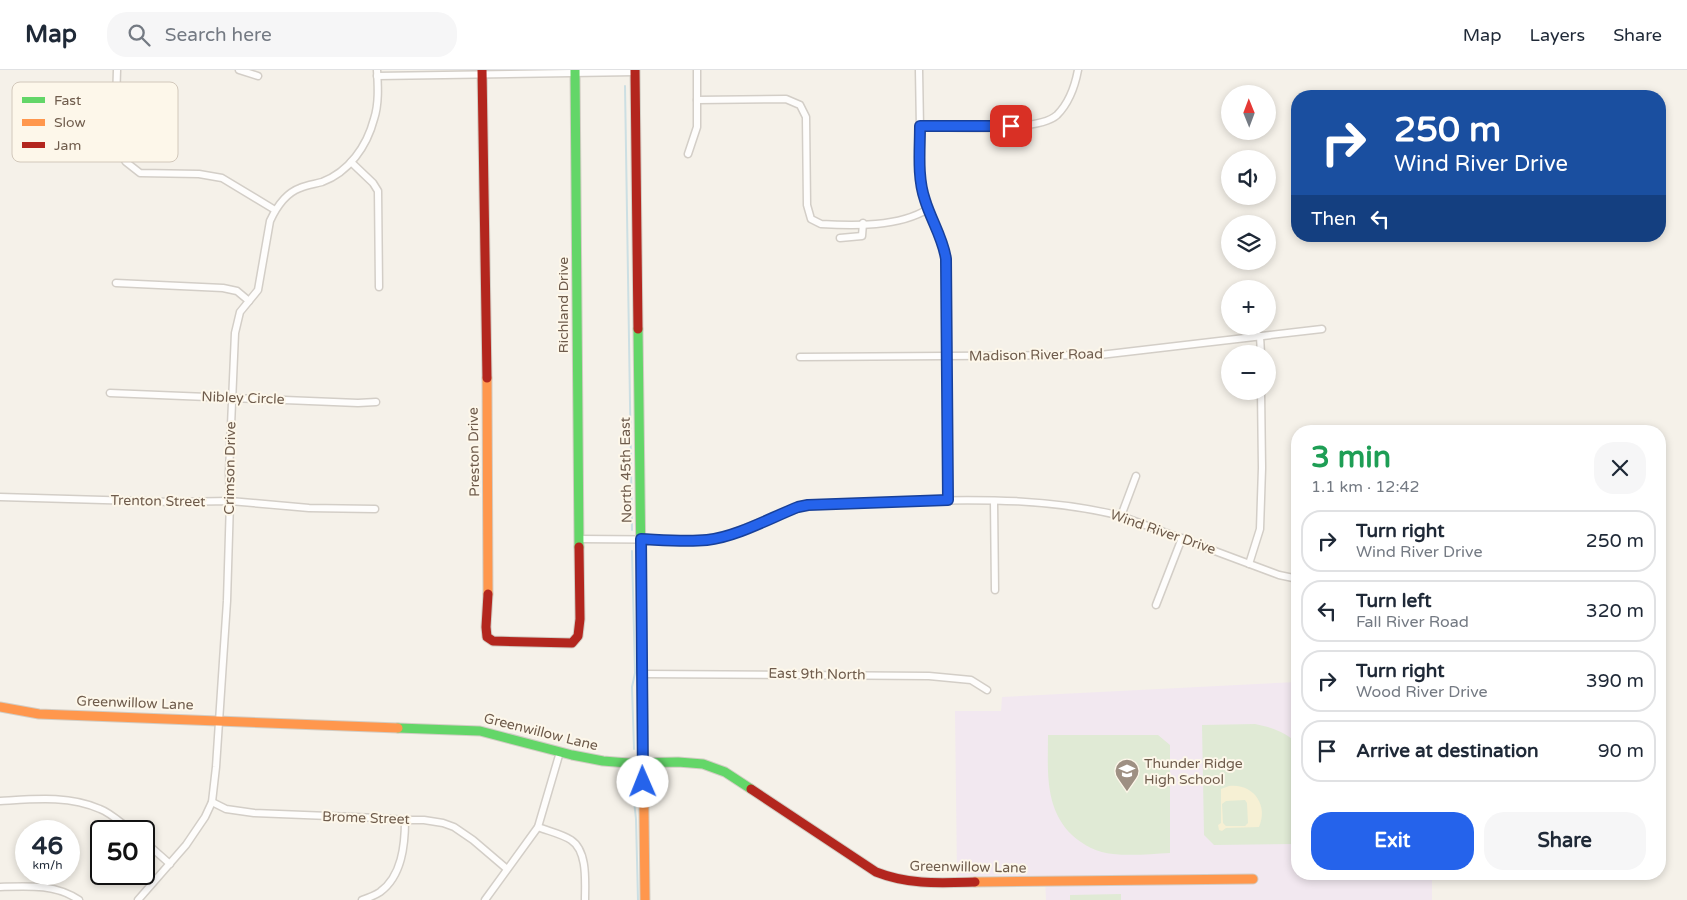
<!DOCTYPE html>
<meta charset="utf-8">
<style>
body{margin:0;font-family:"Varela Round",sans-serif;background:#f6f6f7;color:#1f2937;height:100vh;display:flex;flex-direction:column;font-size:19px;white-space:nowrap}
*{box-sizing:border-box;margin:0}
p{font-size:16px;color:#747a83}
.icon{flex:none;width:28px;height:28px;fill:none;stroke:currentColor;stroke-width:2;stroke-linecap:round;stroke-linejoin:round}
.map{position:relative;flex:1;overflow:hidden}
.sheet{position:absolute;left:1291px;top:355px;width:375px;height:455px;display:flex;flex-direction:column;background:#fff;border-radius:20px;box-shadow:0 2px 8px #0003}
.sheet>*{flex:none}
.banner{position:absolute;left:1291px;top:20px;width:375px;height:152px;border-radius:20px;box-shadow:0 2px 8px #0003;background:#1a4fa0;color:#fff;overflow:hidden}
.needle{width:32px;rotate:359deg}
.tools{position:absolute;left:1221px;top:15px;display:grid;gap:10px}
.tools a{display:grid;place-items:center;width:55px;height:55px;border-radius:50%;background:#fff;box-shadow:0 2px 8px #0003;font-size:25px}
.speed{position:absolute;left:15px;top:750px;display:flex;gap:10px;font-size:25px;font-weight:700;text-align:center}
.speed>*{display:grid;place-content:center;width:65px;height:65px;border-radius:50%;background:#fff;box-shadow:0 2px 8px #0003;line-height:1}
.speed small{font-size:12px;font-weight:400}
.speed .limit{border:2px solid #111;border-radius:8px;background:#fff;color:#111}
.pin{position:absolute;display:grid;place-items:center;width:42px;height:42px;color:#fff;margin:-21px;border-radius:10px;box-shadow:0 2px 8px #0006}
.me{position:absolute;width:55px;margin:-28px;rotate:359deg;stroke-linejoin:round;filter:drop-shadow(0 0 4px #0008)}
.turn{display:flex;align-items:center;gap:18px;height:105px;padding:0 20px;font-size:22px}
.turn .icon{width:65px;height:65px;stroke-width:2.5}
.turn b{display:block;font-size:35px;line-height:42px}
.then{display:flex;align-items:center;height:48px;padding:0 20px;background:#0003;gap:10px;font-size:19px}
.round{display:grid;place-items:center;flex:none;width:52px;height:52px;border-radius:20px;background:#f6f6f7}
.overview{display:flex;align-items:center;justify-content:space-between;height:85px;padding:0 20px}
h1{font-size:30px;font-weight:700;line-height:38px;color:#1e9e55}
.primary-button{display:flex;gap:10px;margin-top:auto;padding:10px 20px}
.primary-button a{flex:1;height:58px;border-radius:20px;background:#2563eb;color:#fff;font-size:20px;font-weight:700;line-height:58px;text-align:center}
.primary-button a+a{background:#f6f6f7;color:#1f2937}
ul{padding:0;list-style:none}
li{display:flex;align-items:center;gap:15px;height:62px;margin:0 10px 8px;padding:0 10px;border:2px solid #e0e1e3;border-radius:20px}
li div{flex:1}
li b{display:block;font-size:19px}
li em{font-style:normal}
header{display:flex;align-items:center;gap:30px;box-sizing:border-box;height:70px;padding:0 25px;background:#fff;border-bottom:1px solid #e0e1e3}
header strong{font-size:24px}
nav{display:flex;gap:28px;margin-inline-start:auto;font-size:18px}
.search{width:350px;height:45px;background:#f6f6f7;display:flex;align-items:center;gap:12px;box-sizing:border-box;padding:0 18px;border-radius:20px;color:#747a83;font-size:19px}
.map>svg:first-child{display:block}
</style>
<header>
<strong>Map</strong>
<div class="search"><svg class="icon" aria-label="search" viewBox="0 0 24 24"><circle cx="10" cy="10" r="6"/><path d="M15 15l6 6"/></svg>Search here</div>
<nav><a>Map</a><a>Layers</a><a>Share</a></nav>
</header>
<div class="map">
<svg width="1687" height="830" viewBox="0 0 1687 830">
<rect width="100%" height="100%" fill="#f5f1e9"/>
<path fill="#f2e8f0" d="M1297,612L1298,804H1432V830H1046L1045,806H957L955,641H1001L1002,627Z"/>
<g fill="#e0ead5">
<path d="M1255,654C1271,657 1285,662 1297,673V774L1214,775L1204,765L1202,655Z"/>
<path d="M1048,665H1158L1170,675V783C1152,784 1131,786 1113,784C1098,783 1083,775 1072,765C1044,738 1048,700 1048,665Z"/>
<path d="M1121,824V830H1070V825Z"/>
</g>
<path fill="#f6f0d4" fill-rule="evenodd" d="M1229,716C1253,713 1269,735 1259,757L1226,758L1222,761L1219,760L1218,755L1221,753V719ZM1245,730L1247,733L1248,753L1245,756H1226L1223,753L1222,734L1226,731Z"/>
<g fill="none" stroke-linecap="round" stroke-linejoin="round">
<g stroke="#ccdfe3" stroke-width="2">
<path d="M625,16L632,460"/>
<path d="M632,481L635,603L632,617L634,679"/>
<path d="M635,702L634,731L636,749L638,830"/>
</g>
<defs>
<g id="street">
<path d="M117,0L115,64L117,79L126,92L140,103L199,104L222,108L275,140"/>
<path d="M239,0L258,6"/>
<path d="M919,0L921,117L928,139L942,170L946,189L948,430"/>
<path d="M377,6L635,2"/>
<path d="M697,30L786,29L800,35L806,47L807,135L811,149L821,154C854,156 899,157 928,139"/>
<path d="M920,57C948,57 1038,63 1057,45C1069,33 1075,16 1078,0"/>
<path d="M688,84L697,57V0"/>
<path d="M351,92L373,113L378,121L379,217"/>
<path d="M840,168L862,166L863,153"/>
<path d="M116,213L223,218L237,221L249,231"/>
<path d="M1260,266L1261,284"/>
<path d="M800,287L1100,285L1322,259"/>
<path d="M110,323L358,333L376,332"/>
<path d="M0,427L172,432L230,431L309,438L375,439"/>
<path d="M994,431L995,520"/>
<path d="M1121,446L1136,406"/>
<path d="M579,469L708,470L728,465L798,437L808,435C843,432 879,432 915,431C983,429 1054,429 1121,446L1279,505L1298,509"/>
<path d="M1249,494L1260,459L1262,398L1261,321"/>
<path d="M1156,535L1182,468"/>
<path d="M643,604L929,606L971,610L987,620"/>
<path d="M0,731C33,729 69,725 100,739C111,743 122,754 132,761"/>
<path d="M212,732L226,739L254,743L379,748L405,750H424L443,753L454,757L473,770L507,799"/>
<path d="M538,757C548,761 562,764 571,770C588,781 585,813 585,830"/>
<path d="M144,771L170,794"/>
<path d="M0,817C28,816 56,814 79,830"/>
<path d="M138,830L186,775L205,747L212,732L216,697L227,531L230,431L229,402L235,263L240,242L258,220L270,151C276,138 286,123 300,118C307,115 315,114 322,112C349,102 367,76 374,49C379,34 378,16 377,0"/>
<path d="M362,830C368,828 374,826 380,822C402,806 405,775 405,750"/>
<path d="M485,830L538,757L560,682"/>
</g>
<g id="fast">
<path d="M575,0L579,477"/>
<path d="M638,259L643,657"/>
<path d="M398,658L480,661L572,685L603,691L628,693L678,692L703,694L725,702L751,719"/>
</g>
<g id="slow">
<path d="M487,308L488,524"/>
<path d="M0,637L39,644L398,658"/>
<path d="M643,657L645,830"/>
<path d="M975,812L1253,809"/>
</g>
<g id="jam">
<path d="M482,0L487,308"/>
<path d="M635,0L638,259"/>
<path d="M488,524L486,557L487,567L493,571L572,573L578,566L580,549L579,477"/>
<path d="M751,719L876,802C909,815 940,813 975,812"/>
</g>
</defs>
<use href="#street" stroke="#d3cec7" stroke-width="9"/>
<use href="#fast" stroke="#d2cdc4" stroke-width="11"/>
<use href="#slow" stroke="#d2cdc4" stroke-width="11"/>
<use href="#jam" stroke="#d2cdc4" stroke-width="11"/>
<use href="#street" stroke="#fefdfc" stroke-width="6"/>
<use href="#fast" stroke="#63d668" stroke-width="9"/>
<use href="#slow" stroke="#ff974d" stroke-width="9"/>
<use href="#jam" stroke="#b3261e" stroke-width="9"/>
</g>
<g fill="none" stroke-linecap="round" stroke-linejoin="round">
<defs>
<path id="route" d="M643,712L641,469C663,470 685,472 707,470C736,467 770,448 798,437L808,435L948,430L946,189C943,168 931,150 925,130C917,107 920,80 920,56H1011"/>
</defs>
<use href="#route" stroke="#184099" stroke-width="12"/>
<use href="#route" stroke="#2563eb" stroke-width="9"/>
</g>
<defs>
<symbol id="school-pin" viewBox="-11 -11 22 30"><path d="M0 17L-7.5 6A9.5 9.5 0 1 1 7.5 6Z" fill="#9e9083" stroke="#fdf7ea"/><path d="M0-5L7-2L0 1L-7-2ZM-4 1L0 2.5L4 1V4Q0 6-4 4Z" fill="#fff"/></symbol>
</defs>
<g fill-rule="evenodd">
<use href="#school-pin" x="1113" y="687" width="28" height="38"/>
</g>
<g text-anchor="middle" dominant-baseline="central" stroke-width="4" stroke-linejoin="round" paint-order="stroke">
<g font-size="14" fill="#6f5c4c" stroke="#fdf7ea">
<text transform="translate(563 235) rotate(-90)">Richland Drive</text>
<text transform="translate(1036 285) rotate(-1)">Madison River Road</text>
<text transform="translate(243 328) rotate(2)">Nibley Circle</text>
<text transform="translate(474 382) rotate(-91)">Preston Drive</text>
<text transform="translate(230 398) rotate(-89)">Crimson Drive</text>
<text transform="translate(626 400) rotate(-91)">North 45th East</text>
<text transform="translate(158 431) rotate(1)">Trenton Street</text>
<text transform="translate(1163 462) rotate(19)">Wind River Drive</text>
<text transform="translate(817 604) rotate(1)">East 9th North</text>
<text transform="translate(135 633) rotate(2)">Greenwillow Lane</text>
<text transform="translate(541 662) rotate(14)">Greenwillow Lane</text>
<text transform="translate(366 748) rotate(2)">Brome Street</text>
<text transform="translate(968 797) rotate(1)">Greenwillow Lane</text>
</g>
<g font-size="14" fill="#6f5c4c" stroke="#fdf7ea" text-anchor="start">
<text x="1144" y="693">Thunder Ridge<tspan x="1144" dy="16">High School</tspan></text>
</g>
</g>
<rect x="12" y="12" width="166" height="80" rx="8" fill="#fdf7ea" stroke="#d2c8bb" stroke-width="1"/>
<rect x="22" y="27" width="23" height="6" fill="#63d668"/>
<rect x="22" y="49" width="23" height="7" fill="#ff974d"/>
<rect x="22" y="72" width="23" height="6" fill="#b3261e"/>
<g font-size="14" fill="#6f5c4c">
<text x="54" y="35">Fast</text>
<text x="54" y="57">Slow</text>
<text x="54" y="80">Jam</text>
</g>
</svg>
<div class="tools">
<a><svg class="needle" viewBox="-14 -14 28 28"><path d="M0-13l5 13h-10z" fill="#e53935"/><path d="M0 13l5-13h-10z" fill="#747a83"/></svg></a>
<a><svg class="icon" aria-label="sound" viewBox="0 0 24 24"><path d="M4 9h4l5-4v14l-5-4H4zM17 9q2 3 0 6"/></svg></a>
<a><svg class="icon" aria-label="layers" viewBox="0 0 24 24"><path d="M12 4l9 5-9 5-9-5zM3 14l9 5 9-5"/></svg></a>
<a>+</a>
<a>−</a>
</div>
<div class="speed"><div>46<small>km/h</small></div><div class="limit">50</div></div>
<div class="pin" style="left:1011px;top:56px;background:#d93025"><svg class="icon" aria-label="arrive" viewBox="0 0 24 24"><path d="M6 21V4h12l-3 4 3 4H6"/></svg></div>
<svg class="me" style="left:643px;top:712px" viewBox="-20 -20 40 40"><circle r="19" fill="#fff"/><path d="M0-13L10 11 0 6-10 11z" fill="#2563eb"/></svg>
<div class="banner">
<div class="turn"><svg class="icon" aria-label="right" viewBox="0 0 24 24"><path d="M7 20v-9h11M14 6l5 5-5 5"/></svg><div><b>250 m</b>Wind River Drive</div></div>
<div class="then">Then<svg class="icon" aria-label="left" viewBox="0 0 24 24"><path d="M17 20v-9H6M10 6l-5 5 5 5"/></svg></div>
</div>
<section class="sheet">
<div class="overview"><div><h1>3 min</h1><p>1.1 km · 12:42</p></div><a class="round"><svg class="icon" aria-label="close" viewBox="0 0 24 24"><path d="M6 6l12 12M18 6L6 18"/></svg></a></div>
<ul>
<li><svg class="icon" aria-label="right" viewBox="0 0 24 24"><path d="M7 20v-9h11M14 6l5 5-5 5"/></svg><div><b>Turn right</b><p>Wind River Drive</p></div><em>250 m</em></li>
<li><svg class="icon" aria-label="left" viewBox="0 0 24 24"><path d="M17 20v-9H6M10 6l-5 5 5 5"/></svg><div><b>Turn left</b><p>Fall River Road</p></div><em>320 m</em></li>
<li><svg class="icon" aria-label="right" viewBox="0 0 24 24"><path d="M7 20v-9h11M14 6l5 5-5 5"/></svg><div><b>Turn right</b><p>Wood River Drive</p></div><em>390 m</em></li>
<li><svg class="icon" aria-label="arrive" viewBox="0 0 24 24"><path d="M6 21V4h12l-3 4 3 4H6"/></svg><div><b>Arrive at destination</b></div><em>90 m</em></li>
</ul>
<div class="primary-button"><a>Exit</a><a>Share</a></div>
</section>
</div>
